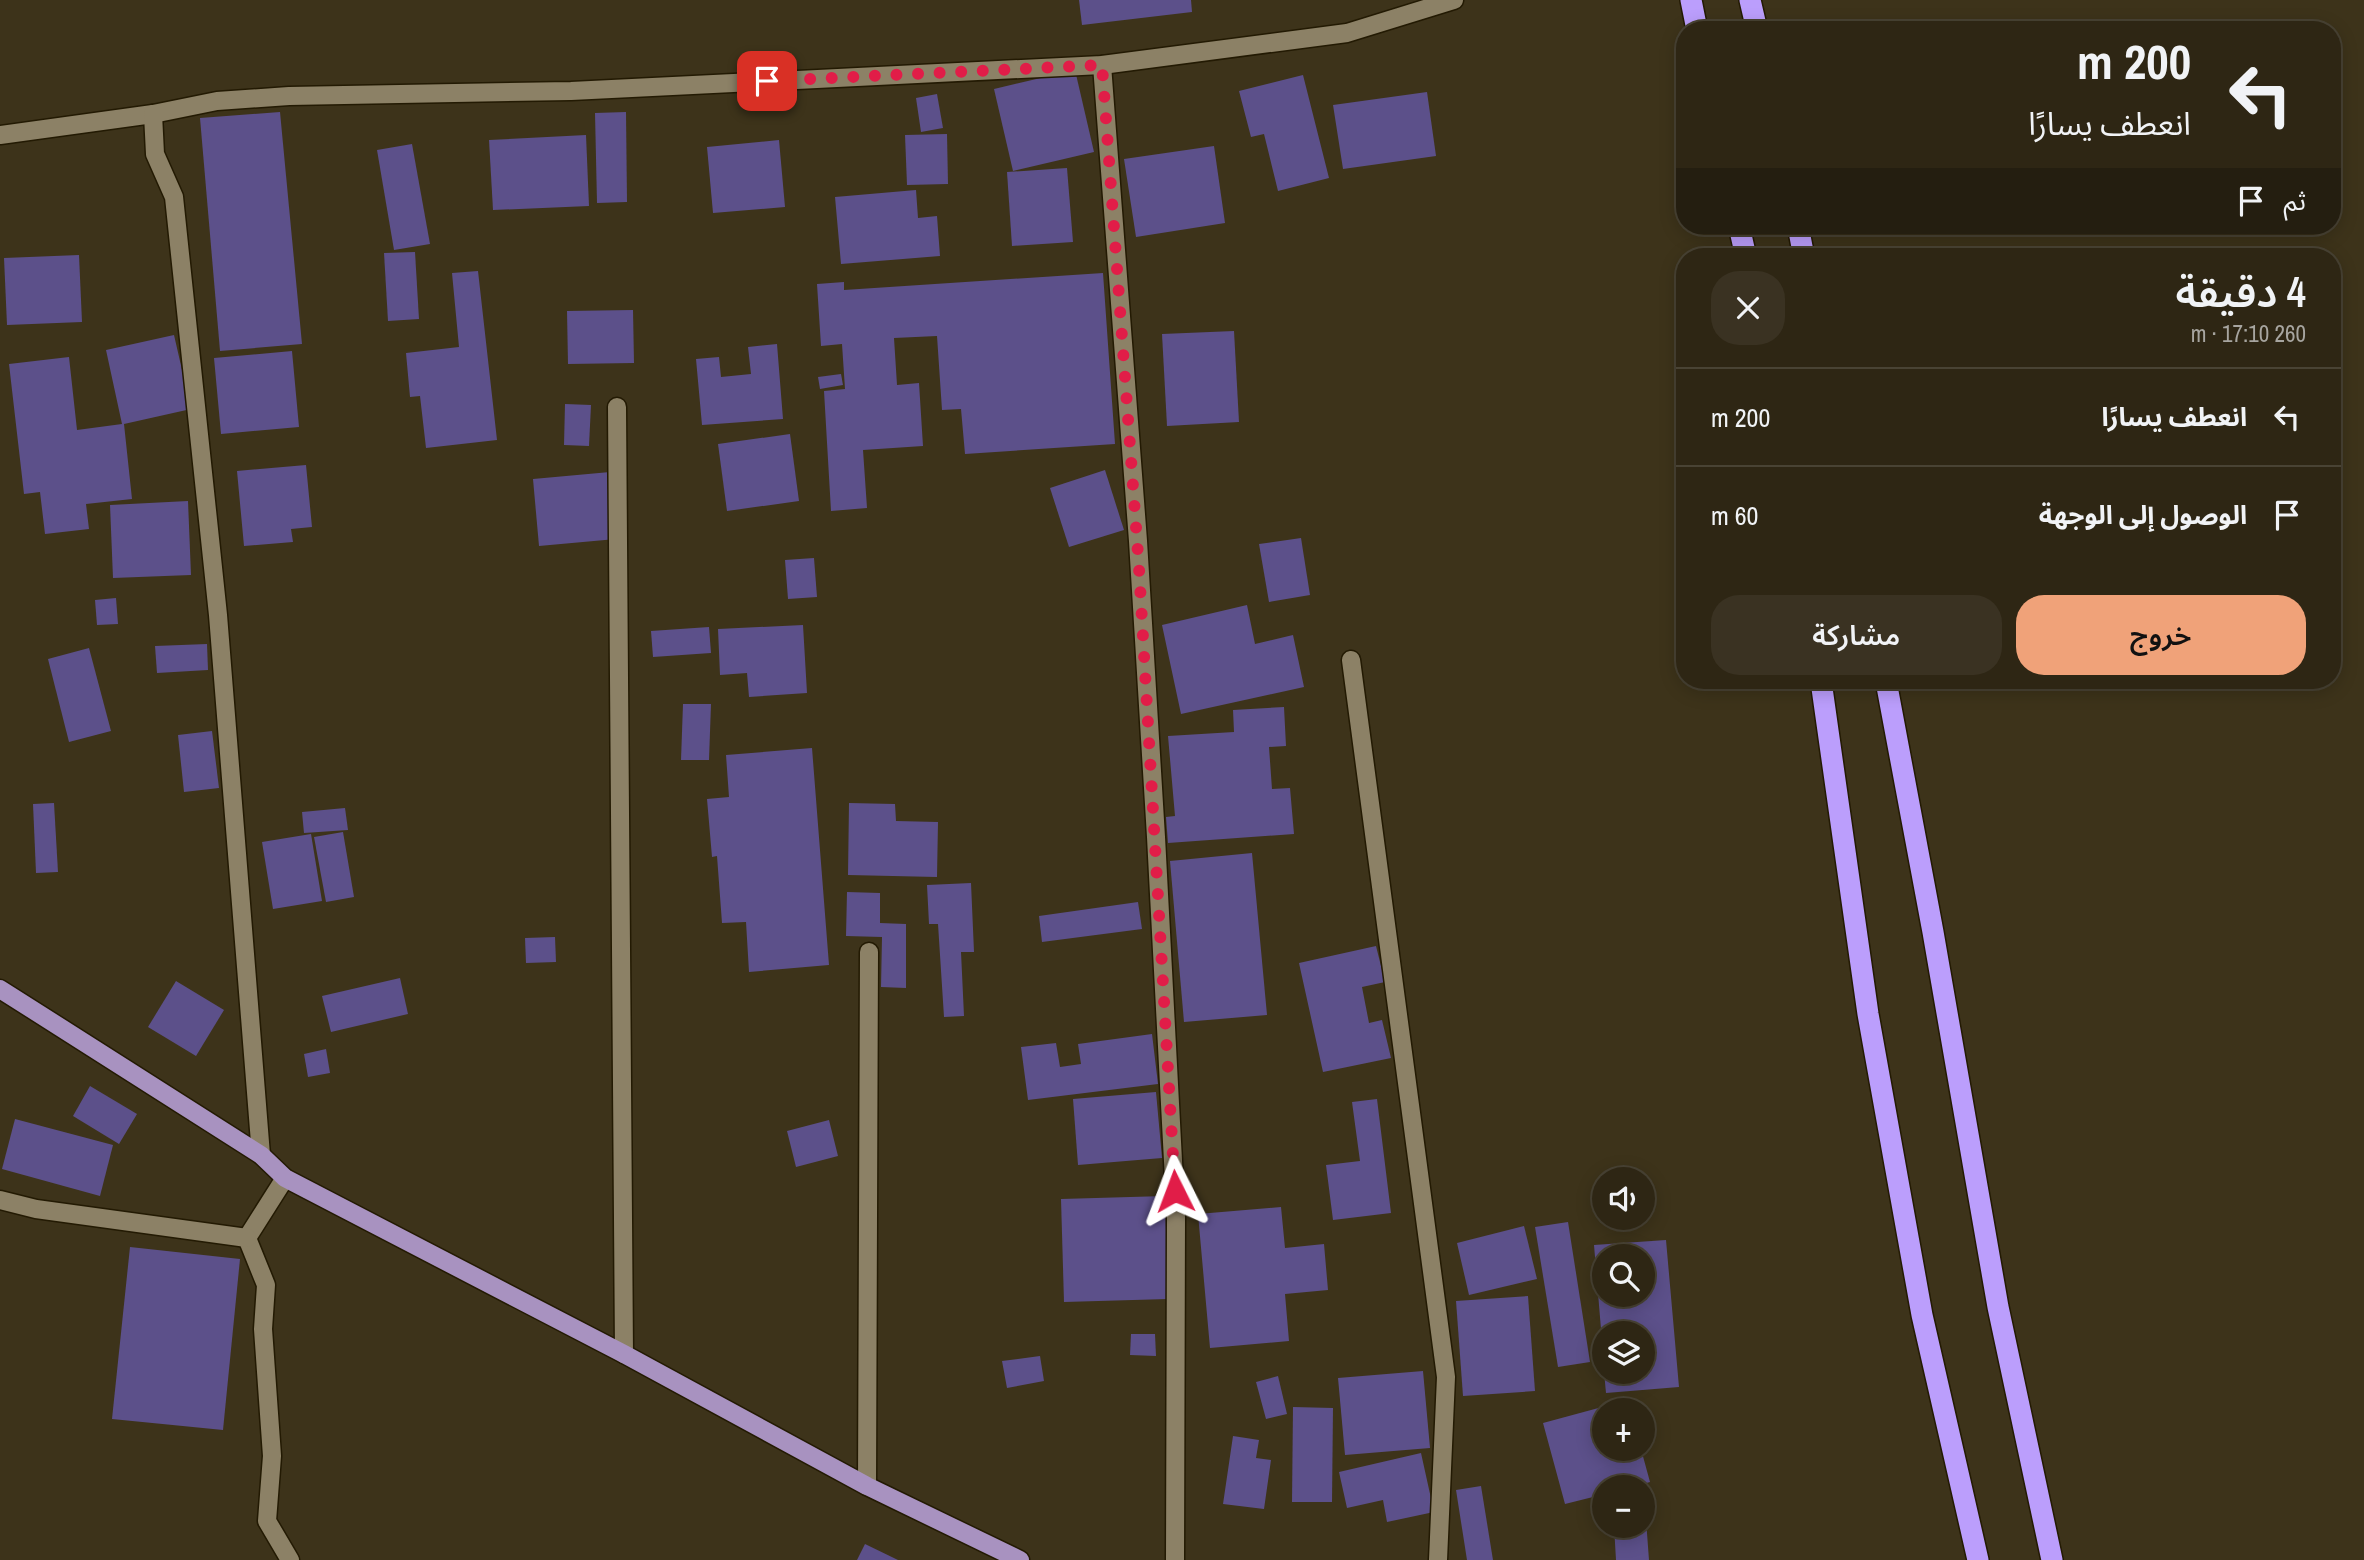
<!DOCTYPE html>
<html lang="ar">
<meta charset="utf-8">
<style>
body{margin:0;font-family:"Archivo Narrow","Noto Sans Arabic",sans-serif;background:#3a3222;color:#f1f3f6;direction:rtl;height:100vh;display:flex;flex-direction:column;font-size:26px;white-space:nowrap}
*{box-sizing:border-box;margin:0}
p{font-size:23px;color:#a7a5a0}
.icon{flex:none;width:38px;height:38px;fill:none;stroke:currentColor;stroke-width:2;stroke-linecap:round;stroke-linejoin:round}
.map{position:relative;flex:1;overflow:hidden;direction:ltr}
.drawer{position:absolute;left:1676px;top:248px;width:665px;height:441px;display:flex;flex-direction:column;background:#2e2614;border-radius:28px;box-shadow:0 4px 18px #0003,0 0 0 2px #494334;direction:rtl}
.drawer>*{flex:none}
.hud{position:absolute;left:1676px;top:21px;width:665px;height:214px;border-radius:28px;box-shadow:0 4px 18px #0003,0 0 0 2px #494334;direction:rtl;background:#2e2614;color:#f1f3f6;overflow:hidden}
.tools{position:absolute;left:1592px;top:1167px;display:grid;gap:14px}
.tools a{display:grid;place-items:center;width:63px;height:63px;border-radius:50%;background:#2e2614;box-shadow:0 4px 18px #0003,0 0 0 2px #494334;font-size:35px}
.pin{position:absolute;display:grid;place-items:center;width:60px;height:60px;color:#fff;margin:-30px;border-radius:14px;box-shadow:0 4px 10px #0006}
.me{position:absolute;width:77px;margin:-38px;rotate:357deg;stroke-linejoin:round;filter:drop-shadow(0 0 5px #0008)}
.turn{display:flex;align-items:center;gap:24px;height:147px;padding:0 35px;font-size:32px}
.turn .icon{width:91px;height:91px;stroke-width:2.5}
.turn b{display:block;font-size:49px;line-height:60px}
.then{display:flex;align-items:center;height:66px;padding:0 35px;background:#0003;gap:14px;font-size:26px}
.round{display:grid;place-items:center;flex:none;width:74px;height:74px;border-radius:28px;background:#3a3222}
.overview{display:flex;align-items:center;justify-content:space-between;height:119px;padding:0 35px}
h1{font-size:42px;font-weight:600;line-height:52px}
.action{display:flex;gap:14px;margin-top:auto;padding:14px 35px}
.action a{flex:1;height:80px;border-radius:28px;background:#f0a279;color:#111;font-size:28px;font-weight:600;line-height:80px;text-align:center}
.action a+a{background:#3a3222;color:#f1f3f6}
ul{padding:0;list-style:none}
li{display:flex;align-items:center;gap:21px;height:98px;padding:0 35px;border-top:2px solid #494334}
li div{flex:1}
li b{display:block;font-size:26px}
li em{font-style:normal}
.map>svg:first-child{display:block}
</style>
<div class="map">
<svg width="2364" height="1560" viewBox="0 0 2364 1560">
<rect width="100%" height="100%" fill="#3d331a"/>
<g fill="#5c508a" fill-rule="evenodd">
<path d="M1079,0H1191L1192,12L1082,25Z"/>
<path d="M1075,70L1094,152L1013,171L994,89Z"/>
<path d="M1303,75L1329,178L1278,191L1264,134L1251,137L1239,91Z"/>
<path d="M1427,92L1436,156L1343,169L1333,105Z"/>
<path d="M937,94L943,128L921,132L916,98Z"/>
<path d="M280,112L302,344L220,351L200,118Z"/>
<path d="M626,112L627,202L597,203L595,113Z"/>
<path d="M947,134L948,184L907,185L905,135Z"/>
<path d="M586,135L589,206L493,210L489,140Z"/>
<path d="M779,140L785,207L713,213L707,147Z"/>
<path d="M412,144L430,244L394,250L377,150Z"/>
<path d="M1214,146L1225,223L1136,237L1124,159Z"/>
<path d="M1067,168L1073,242L1012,246L1007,172Z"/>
<path d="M916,190L918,218L937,216L940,256L841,264L835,197Z"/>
<path d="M415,252L419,319L388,321L384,253Z"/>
<path d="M79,255L82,322L7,325L4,258Z"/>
<path d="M478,271L497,440L426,448L420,396L410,397L406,353L459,347L452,273Z"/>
<path d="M1103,273L1115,444L965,454L961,409L942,410L937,336L894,338L897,385L919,383L923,446L863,450L867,508L831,511L824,391L845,389L842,344L821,346L817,284L844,282V290Z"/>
<path d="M633,310L634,363L568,364L567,311Z"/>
<path d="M1234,331L1239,422L1167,426L1162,334Z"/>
<path d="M174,335L191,409L124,424L132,499L86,504L89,529L45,534L40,492L24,494L9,364L69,357L77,430L122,424L106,350Z"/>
<path d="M777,344L783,419L702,425L696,359L719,357L721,377L751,374L748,347Z"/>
<path d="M292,351L299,427L221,434L214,358Z"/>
<path d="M841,374L843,385L820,389L818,377Z"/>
<path d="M565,404L591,405L589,446L564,445Z"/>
<path d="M790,434L799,501L727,511L718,444Z"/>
<path d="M306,465L312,527L291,529L293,542L244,546L237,471Z"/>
<path d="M1105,470L1124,530L1069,547L1050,488Z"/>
<path d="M610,472L616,539L539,546L533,479Z"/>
<path d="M188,501L191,575L113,578L110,505Z"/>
<path d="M1301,538L1310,595L1269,602L1259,544Z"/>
<path d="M814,558L817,597L788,599L785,560Z"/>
<path d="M116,598L118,624L97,625L95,600Z"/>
<path d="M1247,605L1255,644L1293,635L1304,687L1181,714L1162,625Z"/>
<path d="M803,625L807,693L749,697L747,673L720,675L718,629Z"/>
<path d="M709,627L711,653L653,657L651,631Z"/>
<path d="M207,644L208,670L157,673L155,646Z"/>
<path d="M89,648L111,731L69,742L48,659Z"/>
<path d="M683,704H711L709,760H681Z"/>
<path d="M1284,707L1286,746L1269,747L1272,789L1290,788L1294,834L1168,843L1166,817L1175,816L1168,736L1234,732L1233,710Z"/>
<path d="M212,731L219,788L184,792L178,735Z"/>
<path d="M812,748L829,965L749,972L746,922L722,923L717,856L712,857L707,799L729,797L726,755Z"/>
<path d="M54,803L58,872L36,873L33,804Z"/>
<path d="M849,803L895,804L896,821L938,822L937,877L848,875Z"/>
<path d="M345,808L348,830L304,833L302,812Z"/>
<path d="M343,832L354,897L326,902L314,837Z"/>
<path d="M311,834L322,901L273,909L262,842Z"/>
<path d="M1252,853L1267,1015L1184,1022L1170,861Z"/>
<path d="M971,883L974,952H961L964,1016L944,1017L938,924H929L927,885Z"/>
<path d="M847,892L880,893V923L906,924V988L881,987L882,937L846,936Z"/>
<path d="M1138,902L1142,929L1042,942L1039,916Z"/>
<path d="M555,937L556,962L526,963L525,938Z"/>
<path d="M1376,946L1385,982L1362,987L1369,1023L1382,1020L1391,1058L1323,1072L1299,963Z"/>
<path d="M400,978L408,1014L331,1032L322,996Z"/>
<path d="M176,981L224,1010L196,1056L148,1027Z"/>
<path d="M1152,1034L1158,1084L1028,1100L1021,1047L1056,1043L1060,1067L1081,1064L1078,1044Z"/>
<path d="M326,1049L330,1073L308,1077L304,1054Z"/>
<path d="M90,1086L137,1114L119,1144L73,1116Z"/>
<path d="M1156,1092L1162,1158L1078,1165L1073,1099Z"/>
<path d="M1377,1099L1391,1213L1333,1220L1326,1165L1360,1161L1352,1102Z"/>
<path d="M15,1119L113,1145L100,1196L2,1169Z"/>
<path d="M829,1120L838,1156L796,1167L787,1131Z"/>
<path d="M1165,1196L1168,1299L1064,1302L1061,1199Z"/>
<path d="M1281,1207L1285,1248L1324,1244L1328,1290L1285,1294L1289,1341L1210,1348L1198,1214Z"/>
<path d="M1568,1222L1590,1362L1558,1367L1535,1227Z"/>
<path d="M1524,1226L1537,1279L1469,1295L1457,1243Z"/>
<path d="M1666,1240L1679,1387L1606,1393L1604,1372H1643V1334H1605V1352L1603,1353L1594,1245ZM1605,1256H1643V1295H1605Z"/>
<path d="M130,1247L240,1259L223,1430L112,1419Z"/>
<path d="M1528,1296L1535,1391L1463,1396L1456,1301Z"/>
<path d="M1131,1334H1155L1156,1356L1130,1355Z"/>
<path d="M1040,1356L1044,1381L1007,1388L1002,1361Z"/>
<path d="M1423,1371L1430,1448L1345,1455L1338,1378Z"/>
<path d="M1278,1376L1287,1414L1266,1419L1256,1382Z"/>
<path d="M1628,1400L1631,1410H1605V1449H1641L1650,1482L1629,1488H1605V1494L1565,1504L1543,1423Z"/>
<path d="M1293,1407L1333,1408L1332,1502H1292Z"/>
<path d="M1233,1436L1259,1440L1256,1458L1271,1460L1264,1509L1223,1504Z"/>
<path d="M1421,1453L1434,1512L1387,1522L1383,1500L1347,1508L1339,1472Z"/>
<path d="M1481,1486L1493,1560H1467L1456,1490Z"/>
<path d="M1643,1506H1645L1649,1560H1616L1614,1526H1643Z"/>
<path d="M865,1544L898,1560H857Z"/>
</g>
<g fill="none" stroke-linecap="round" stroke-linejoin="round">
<defs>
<g id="minor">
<path d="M1102,65L1138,541L1156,837L1176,1218L1175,1560"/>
<path d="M0,135L153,114"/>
<path d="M617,407L624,1354"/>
<path d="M1351,660L1446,1377L1438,1560"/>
<path d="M261,1155L218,615L174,197L155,154L153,114L217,101L289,96L571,91L1102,65L1347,33L1454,0"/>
<path d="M285,1178L247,1238L266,1285L263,1329L272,1456L267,1521L290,1560"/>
<path d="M0,1200L36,1209L247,1238"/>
<path d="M867,1486L869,952"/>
</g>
<path id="major" d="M0,989L261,1155L285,1178L624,1354L867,1486L1020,1560"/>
<g id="highway">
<path d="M1691,0L1697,30"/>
<path d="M1750,0L1757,30"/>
<path d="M1739,226L1746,257"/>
<path d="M1798,226L1804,257"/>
<path d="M1821,681L1868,1014L1922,1315L1978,1560"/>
<path d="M1886,681L1933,932L1998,1307L2052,1560"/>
</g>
</defs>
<use href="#minor" stroke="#231a03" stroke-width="21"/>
<use href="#major" stroke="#231a03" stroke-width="21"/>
<use href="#highway" stroke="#231a03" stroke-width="24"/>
<use href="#minor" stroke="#8c8166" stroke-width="18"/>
<use href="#major" stroke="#a892c0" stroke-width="18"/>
<use href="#highway" stroke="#bb9efc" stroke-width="21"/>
</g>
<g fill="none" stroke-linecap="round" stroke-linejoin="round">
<path stroke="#e11d48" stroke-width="12" stroke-dasharray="0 21.6" d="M767,81L1102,65L1139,568L1175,1191"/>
</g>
</svg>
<div class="tools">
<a><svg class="icon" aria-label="sound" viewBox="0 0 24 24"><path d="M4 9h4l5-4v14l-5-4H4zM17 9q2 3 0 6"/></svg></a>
<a><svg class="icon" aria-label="search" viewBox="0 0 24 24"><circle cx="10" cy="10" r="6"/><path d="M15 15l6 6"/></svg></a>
<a><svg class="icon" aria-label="layers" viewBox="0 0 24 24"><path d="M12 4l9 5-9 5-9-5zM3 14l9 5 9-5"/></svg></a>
<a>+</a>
<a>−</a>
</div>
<div class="pin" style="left:767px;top:81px;background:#d93025"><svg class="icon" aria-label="arrive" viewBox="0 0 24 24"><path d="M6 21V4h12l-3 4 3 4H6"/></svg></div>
<svg class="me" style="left:1175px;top:1191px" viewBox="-20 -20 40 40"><path d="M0-17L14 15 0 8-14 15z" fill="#e11d48" stroke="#fff" stroke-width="4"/></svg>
<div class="hud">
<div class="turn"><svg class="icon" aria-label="left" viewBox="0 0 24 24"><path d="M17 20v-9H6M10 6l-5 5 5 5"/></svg><div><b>200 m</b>انعطف يسارًا</div></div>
<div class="then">ثم<svg class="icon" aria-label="arrive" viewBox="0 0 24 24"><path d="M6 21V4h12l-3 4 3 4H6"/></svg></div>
</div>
<section class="drawer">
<div class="overview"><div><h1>4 دقيقة</h1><p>260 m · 17:10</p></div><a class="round"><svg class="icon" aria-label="close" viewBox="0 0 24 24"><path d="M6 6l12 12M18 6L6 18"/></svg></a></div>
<ul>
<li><svg class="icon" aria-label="left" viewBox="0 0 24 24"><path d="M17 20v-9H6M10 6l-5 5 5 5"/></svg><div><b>انعطف يسارًا</b></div><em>200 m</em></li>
<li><svg class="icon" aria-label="arrive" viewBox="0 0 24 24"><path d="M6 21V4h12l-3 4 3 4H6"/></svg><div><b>الوصول إلى الوجهة</b></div><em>60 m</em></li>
</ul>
<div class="action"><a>خروج</a><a>مشاركة</a></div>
</section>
</div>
